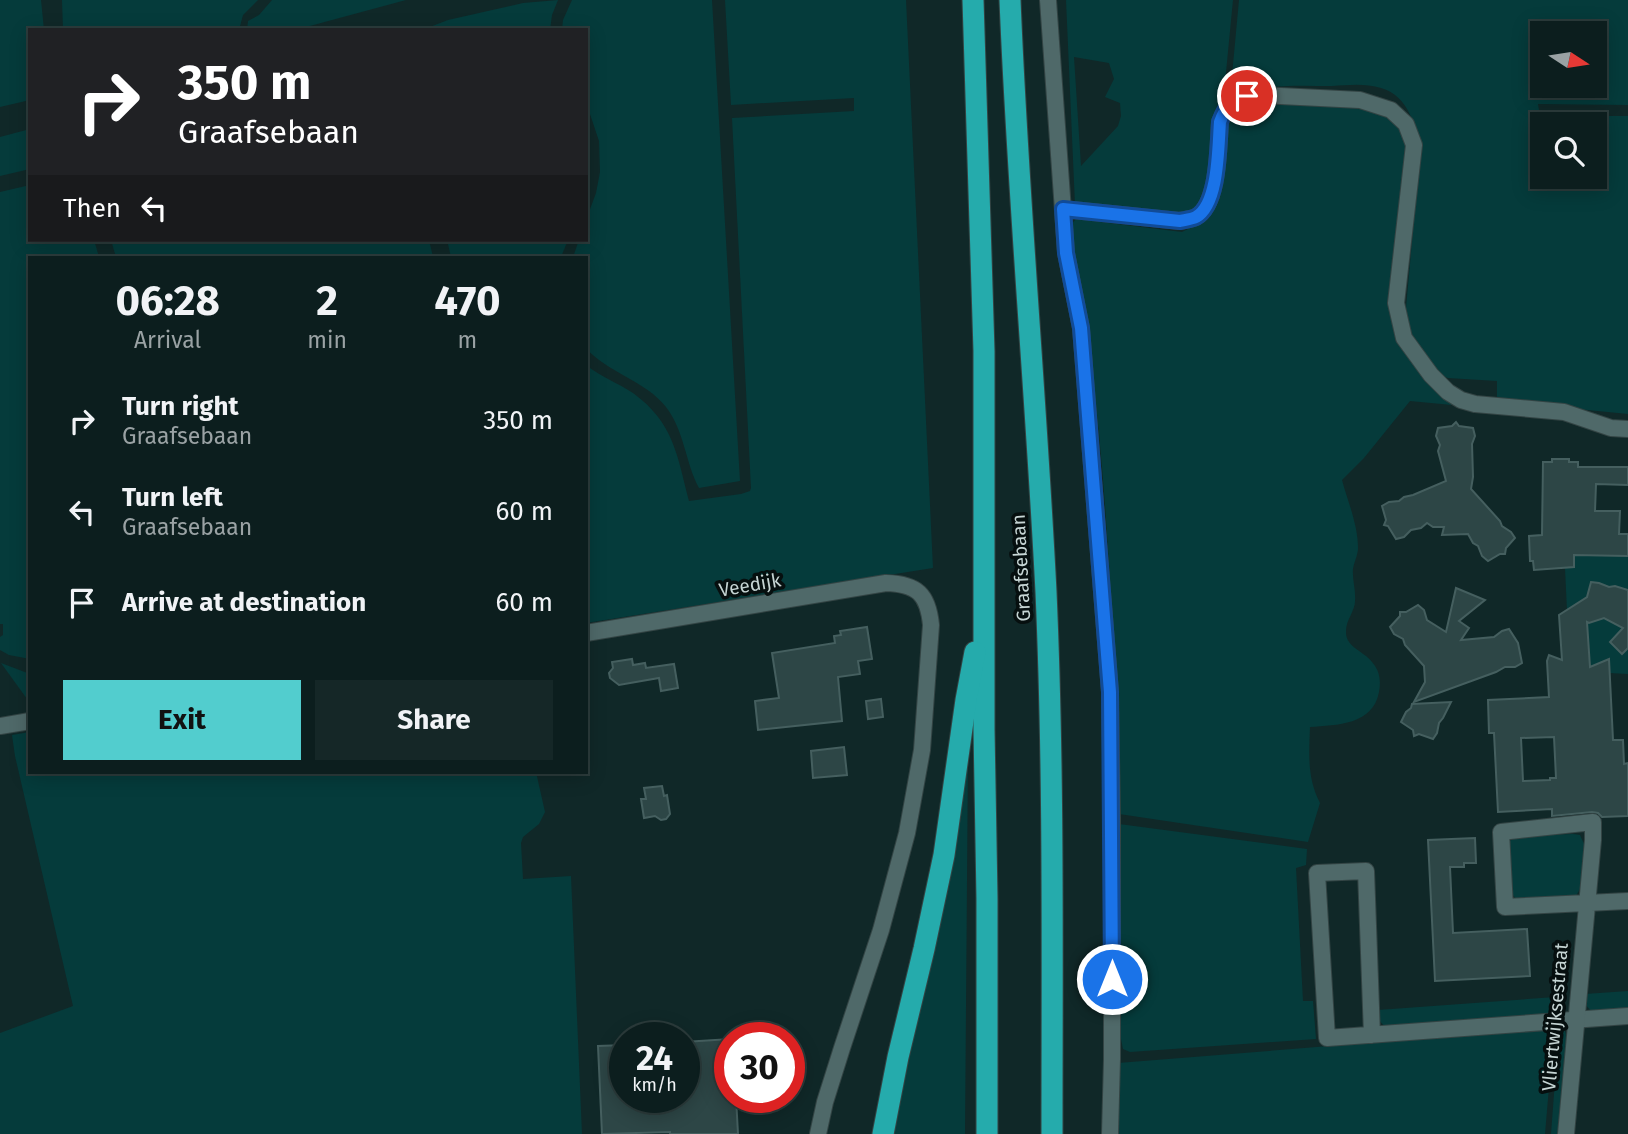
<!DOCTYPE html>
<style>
body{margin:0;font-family:"Fira Sans",sans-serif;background:#152727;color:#f1f3f6;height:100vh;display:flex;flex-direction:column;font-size:26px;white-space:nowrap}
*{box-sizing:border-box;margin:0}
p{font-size:23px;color:#9aa2a4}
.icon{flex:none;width:38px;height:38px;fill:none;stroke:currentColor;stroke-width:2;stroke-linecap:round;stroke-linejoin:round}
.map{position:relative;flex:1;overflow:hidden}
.details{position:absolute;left:28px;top:256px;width:560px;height:518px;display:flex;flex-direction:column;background:#0c1e1e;border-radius:0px;box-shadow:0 4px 18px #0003,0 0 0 2px #2c3c3c}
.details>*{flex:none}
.hud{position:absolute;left:28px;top:28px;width:560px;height:214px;border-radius:0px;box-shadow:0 4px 18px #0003,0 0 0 2px #2c3c3c;background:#202124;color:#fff;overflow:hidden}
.needle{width:46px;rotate:102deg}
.buttons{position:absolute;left:1530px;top:21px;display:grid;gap:14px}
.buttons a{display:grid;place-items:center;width:77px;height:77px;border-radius:0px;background:#0c1e1e;box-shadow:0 4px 18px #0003,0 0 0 2px #2c3c3c;font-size:35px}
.speed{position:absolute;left:609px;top:1022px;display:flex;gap:14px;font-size:35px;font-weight:700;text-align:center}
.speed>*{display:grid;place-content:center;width:91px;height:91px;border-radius:50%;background:#0c1e1e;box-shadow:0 4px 18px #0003,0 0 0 2px #2c3c3c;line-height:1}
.speed small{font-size:18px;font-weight:400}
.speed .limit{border:10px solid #d22;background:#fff;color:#111}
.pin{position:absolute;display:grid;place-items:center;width:60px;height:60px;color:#fff;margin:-30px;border:4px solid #fff;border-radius:50%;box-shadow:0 2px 7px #0007}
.me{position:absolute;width:77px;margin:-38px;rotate:0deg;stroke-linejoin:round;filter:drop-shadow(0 0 5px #0008)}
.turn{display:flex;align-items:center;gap:24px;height:147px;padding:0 35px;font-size:32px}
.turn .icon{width:91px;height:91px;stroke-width:2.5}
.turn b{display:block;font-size:49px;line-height:60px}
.then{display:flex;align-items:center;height:66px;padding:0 35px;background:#0003;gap:14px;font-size:26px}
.eta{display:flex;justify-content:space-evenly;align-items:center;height:119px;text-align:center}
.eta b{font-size:42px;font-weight:700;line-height:49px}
.primary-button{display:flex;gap:14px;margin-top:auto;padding:14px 35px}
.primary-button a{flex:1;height:80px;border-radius:0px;background:#52cdce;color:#111;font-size:28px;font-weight:700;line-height:80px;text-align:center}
.primary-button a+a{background:#152727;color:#f1f3f6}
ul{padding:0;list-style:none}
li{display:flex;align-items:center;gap:21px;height:91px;padding:0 35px}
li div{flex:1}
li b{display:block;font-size:26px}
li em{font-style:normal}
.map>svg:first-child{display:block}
</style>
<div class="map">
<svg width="1628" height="1134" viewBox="0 0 1628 1134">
<rect width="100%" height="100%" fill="#102828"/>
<g fill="#053b3b" fill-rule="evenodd">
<path d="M0,0H41L44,30H30V100L0,107Z"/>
<path d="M62,0H258L243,15L239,30H63Z"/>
<path d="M272,0H406L295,30H247L248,21L259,15Z"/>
<path d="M558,0L552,15L550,30H422L448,20L523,3Z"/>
<path d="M572,0H712L740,481L699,488C685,462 685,432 666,407C646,381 605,371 586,348V257H573L579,240H586V220L596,193L600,172L599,141L586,102V30H562L563,20Z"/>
<path d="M725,0H906L933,568L586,623V365C601,377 618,383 633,393C674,423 677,455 689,501L741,494L750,491L751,488L732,118L854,111V98L731,105Z"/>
<path d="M1066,0H1233L1224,93L1217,107L1206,191L1199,206L1180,218L1075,205ZM1074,57L1109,63L1114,79L1105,97L1120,103L1121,116L1118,126L1081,166Z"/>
<path d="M1239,0H1628V105L1538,104L1540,116H1628V414L1497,401V381L1448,378L1437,374L1413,339L1407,321L1406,308L1420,153C1417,128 1409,96 1381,88C1365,83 1348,85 1332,86C1313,86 1292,85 1273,87C1260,89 1241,95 1231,86ZM1542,33H1594V86H1542ZM1542,124H1594V177H1542Z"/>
<path d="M1359,99L1398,118L1408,143L1392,310L1427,379L1446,400L1452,405L1410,401L1364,458L1342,480C1348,502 1358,525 1358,548C1358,555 1354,562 1353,569C1352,579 1356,590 1355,601C1355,611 1346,620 1346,631C1345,647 1364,651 1372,662C1380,671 1381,681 1379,692C1373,725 1337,725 1310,727C1309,754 1307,778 1320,803L1308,842L1119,814C1115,662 1109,509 1091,359C1086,315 1076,271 1068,228L1076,219L1182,232L1208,219L1213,211L1218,193L1225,134L1229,124L1240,108L1253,103Z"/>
<path d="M30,129V169L0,176V137Z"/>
<path d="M30,185V240H94L99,257H30V659L9,655L0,650V637L3,635V624H0V192Z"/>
<path d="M111,240H429L433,257H116Z"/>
<path d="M447,240H568L561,257H451Z"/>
<path d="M1574,556H1628V674L1591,672L1588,632H1568L1565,568L1574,567Z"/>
<path d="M1,663L30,674V703Z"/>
<path d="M30,732V772H536L545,812L539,824L523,837L521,843L523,879L571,876L582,1134H0V1033L73,1006L15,756L12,735Z"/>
<path d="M968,755L965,1134H894L909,1058L923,998Z"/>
<path d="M1119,824L1307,849L1306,865L1296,868L1303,1001H1313L1316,1039L1130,1052L1123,1049L1121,1039Z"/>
<path d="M1573,834L1580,835L1584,844L1581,887L1576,896L1568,899L1519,901C1503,891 1508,859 1508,842L1518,836Z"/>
<path d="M1628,991V1010L1591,1011L1585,1004V994Z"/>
<path d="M1555,997L1553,1016L1385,1027L1379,1020L1378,1010Z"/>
<path d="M1554,1028L1545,1134H1118V1063Z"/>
<path d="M1559,1028L1565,1031L1567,1039L1558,1134H1551Z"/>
</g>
<g fill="#2d4646" stroke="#455f5f" stroke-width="2" fill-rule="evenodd">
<path d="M1456,422L1459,426L1473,428L1475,436L1472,444L1473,477L1471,489L1500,521L1502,526L1511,532L1515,538L1506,548L1505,554H1500L1488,561L1482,556L1478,546L1473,543L1468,534L1442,535L1444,527H1433L1427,523L1421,528L1411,530L1404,537L1396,539L1388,526L1384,525L1386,520L1382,506L1389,502L1399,501L1404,497L1413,495L1446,481L1438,451L1440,445L1436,436L1438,428L1452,426Z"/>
<path d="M1552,459H1569V462H1578V467H1628V485L1596,484L1595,511H1620L1619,534H1628V556L1574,555V567L1534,570L1533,561H1530L1529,536L1542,535L1543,462H1552Z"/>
<path d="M1591,582L1599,583L1609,587L1615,586L1628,590V648L1622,654L1610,642L1623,628L1604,618L1589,623L1587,622L1590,667L1609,659L1613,740H1623L1624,764L1628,763V816L1602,817L1598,813L1592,812L1552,816V809L1498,812L1494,733H1489L1488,700L1549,697L1547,661L1549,655L1562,660L1559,615L1587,597ZM1554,737L1556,778H1550V780L1523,781L1521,738Z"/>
<path d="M1456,588L1485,600L1459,621L1469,628L1461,640L1494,637L1502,631L1509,629L1518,643L1522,663L1515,667H1505L1496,672L1414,702L1425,682L1424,666L1405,645L1403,639L1394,634L1390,627L1400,616V612H1406L1418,605L1424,610L1427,620L1446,632Z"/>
<path d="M867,627L872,659L858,661L860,674L838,677L842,721L758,730L755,701L779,698L772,653L835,643L834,636L841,635L840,631Z"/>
<path d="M632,659L633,665L645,663L646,668L674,664L678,688L661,691L659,678L619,685L610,678L609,673L613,668L612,662Z"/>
<path d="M881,699L883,717L868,719L866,701Z"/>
<path d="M1451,702L1443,718L1439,723L1437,733L1433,739L1419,734L1414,736L1413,730L1401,722L1406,712L1411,708L1412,704Z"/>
<path d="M844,747L847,775L813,778L811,751Z"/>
<path d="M662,786L664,796L667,795L670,814L666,819L661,820L655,816L644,818L641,799H646L644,788Z"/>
<path d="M1475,838L1476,863H1464V867H1450L1453,933L1527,929L1530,976L1435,981L1428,840Z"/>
<path d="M730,1039V1097H736L738,1134H670V1132L602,1134L598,1046L625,1045V1097H684V1042Z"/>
</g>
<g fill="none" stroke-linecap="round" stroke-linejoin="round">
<defs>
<g id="street">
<path d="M1048,0L1066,253L1081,328L1110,692L1112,818V1059L1110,1134"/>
<path d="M1063,209L1180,221C1184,220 1192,219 1196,217C1219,204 1218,147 1220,122C1228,101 1236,97 1258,95L1360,100L1391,110L1406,124L1414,145L1396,303L1404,338L1431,375L1448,392L1461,400L1475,404L1564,412L1611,428L1628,429"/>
<path d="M586,633L886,583C917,584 928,594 931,625L922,750L907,833L881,930L842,1048L825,1102L818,1134"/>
<path d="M0,726L30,721"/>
<path d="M1372,1035L1366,871L1317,873L1327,1038L1628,1016"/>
<path d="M1566,1134L1593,840V822L1501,832L1505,907L1628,901"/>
</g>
<g id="highway">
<path d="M973,0L984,351V729L987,898V1134"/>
<path d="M1010,0C1018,198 1036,395 1046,592C1054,773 1052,953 1052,1134"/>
<path d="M883,1134L898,1057L924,949L944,855L966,700L975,652"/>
</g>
</defs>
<use href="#street" stroke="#344" stroke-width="18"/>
<use href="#highway" stroke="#344" stroke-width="23"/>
<use href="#street" stroke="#4f6969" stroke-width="16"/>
<use href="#highway" stroke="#25abac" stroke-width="21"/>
</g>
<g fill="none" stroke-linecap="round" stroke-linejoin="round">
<defs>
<path id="route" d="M1112,979L1110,692L1081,328L1066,253L1063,209L1180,221C1184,220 1192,219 1196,217C1219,204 1218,147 1220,122C1226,106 1230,101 1247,96"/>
</defs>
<use href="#route" stroke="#114b97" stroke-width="18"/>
<use href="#route" stroke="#1a73e8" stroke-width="12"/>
</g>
<g text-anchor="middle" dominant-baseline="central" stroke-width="7" stroke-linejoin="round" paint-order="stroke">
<g font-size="19" fill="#c6d5d4" stroke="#060f0f">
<text transform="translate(1021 568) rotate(-93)">Graafsebaan</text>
<text transform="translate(750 585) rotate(-10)">Veedijk</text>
<text transform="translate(1555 1017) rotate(-85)">Vliertwijksestraat</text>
</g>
</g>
</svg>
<div class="buttons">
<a><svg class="needle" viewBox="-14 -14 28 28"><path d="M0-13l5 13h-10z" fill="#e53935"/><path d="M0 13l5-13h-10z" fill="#9aa2a4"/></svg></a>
<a><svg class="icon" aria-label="search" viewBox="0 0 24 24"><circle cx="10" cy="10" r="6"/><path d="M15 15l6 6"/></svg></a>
</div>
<div class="speed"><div>24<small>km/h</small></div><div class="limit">30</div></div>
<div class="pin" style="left:1247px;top:96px;background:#d93025"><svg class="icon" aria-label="arrive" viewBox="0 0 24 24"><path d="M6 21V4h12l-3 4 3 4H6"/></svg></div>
<svg class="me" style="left:1112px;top:979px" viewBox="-20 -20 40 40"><circle r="17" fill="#1a73e8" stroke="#fff" stroke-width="3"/><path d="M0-11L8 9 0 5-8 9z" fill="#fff"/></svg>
<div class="hud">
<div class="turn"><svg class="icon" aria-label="right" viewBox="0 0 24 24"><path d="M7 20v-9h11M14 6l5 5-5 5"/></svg><div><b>350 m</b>Graafsebaan</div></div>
<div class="then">Then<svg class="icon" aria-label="left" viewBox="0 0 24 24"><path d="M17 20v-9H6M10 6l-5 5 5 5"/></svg></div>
</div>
<section class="details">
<div class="eta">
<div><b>06:28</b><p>Arrival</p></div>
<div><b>2</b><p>min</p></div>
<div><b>470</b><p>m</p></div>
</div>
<ul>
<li><svg class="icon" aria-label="right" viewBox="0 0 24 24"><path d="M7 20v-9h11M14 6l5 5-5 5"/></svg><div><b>Turn right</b><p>Graafsebaan</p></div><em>350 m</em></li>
<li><svg class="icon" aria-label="left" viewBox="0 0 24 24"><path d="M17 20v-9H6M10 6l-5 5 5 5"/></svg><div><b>Turn left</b><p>Graafsebaan</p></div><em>60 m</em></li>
<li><svg class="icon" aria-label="arrive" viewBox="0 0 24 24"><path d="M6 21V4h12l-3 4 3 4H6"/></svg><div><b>Arrive at destination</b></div><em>60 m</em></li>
</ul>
<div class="primary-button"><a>Exit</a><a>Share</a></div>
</section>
</div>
